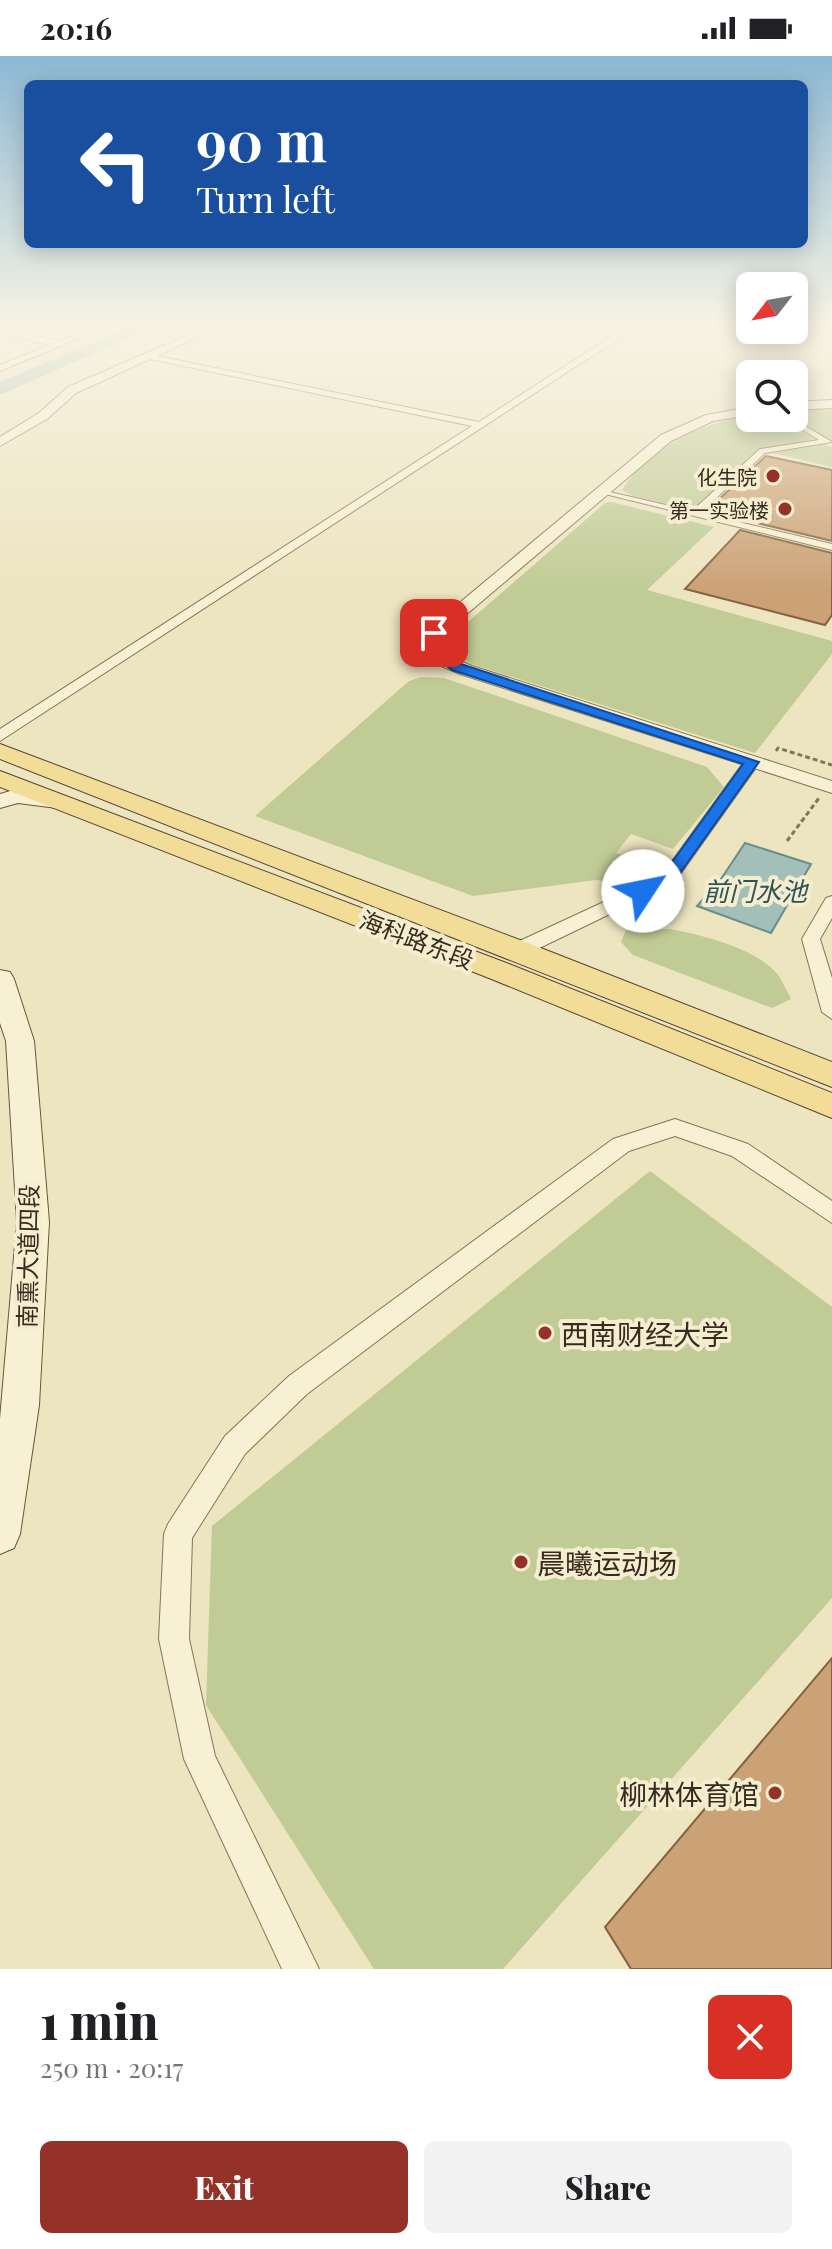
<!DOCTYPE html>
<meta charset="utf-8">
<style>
body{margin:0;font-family:"Playfair Display","Noto Sans SC",serif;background:#f2f2f2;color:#202124;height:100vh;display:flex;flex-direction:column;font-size:30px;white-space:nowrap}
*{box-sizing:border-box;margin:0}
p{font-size:26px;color:#757577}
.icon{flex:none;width:44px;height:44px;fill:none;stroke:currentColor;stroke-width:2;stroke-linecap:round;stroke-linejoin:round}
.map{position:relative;height:1913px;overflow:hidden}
.sheet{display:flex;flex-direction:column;background:#fff;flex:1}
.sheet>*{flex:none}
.guide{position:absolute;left:24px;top:24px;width:784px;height:168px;border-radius:12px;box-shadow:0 4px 20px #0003;background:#1a4fa0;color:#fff;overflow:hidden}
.needle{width:52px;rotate:239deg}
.controls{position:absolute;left:736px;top:216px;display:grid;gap:16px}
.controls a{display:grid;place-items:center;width:72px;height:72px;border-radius:12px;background:#fff;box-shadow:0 4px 20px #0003;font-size:40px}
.pin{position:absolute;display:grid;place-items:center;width:68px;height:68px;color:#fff;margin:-34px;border-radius:16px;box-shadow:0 4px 12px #0006}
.me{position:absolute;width:88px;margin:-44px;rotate:56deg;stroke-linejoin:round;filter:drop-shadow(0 0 6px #0008)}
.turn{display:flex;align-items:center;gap:28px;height:168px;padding:0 40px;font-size:36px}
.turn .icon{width:104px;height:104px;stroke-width:2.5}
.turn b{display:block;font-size:56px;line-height:68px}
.round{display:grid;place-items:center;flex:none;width:84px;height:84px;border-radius:12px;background:#f2f2f2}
.overview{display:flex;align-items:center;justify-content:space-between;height:136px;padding:0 40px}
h1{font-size:48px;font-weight:800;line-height:60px}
.cta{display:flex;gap:16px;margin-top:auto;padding:16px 40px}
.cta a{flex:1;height:92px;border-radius:12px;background:#943229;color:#fff;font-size:32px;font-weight:800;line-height:92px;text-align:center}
.cta a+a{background:#f2f2f2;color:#202124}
.status{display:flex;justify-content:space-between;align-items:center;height:56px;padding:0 40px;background:#fff;direction:ltr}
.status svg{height:22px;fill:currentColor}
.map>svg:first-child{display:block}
</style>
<div class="status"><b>20:16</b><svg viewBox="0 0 49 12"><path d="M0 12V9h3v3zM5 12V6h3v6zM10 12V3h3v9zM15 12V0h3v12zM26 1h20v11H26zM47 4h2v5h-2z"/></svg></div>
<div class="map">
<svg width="832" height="1913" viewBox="0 0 832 1913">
<rect width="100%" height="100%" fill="#ede4c0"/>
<g fill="#c0cb95">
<path d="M832,351V385L788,362H794V353Z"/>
<path d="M750,359V362H776L816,383L761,393L694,454L633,440L622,434C652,389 698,369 750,359Z"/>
<path d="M824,388L832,391V411L773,397Z"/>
<path d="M611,446L714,471L647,534L832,585V598L755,697L471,608L451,594L453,579L605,447Z"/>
<path d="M422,621L444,622L707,711L724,731L673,793L631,778L616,797L653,811L639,828L596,824L473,840L255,760L409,625Z"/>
<path d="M669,873C700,878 759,893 779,920C783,927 787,935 791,943L772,952L633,899L621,886L626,874Z"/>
<path d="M650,1115L832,1251V1542L503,1913H374L206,1649L212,1470Z"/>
</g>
<path fill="#a3bfb9" stroke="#6a8d87" stroke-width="2" d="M745,787L811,808L771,877L697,850L721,823Z"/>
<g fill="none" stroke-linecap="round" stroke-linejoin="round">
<path fill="#a3bfb9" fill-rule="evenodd" d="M132,270H155L0,339V326Z"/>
</g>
<g fill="#cba176" stroke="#85613f" stroke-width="2">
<path d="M766,400L832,414V485L749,465L758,456L716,446Z"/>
<path d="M740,474L832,497V559L825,569L685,533Z"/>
<path d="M832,1602V1913H631L605,1871Z"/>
</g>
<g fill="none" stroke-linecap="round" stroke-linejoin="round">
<defs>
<path id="pedestrian" d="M783,362H792L832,386L765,397L700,457L832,488V494L597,436L601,434L692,455L760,393L819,384Z"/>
<g id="minor">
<path d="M97,270H108L0,315V309Z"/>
<path d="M582,270L623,273L638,270L0,685V673L472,370L150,303L147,298L479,366L616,277Z"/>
<path d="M752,701L760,706L674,827L525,899H511L509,894L511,889L662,819L746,703Z"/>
<path d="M832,840V862L820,883L832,922V963L822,956L802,883L826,842Z"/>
<path d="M675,1063L748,1088L832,1145V1167L732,1100L675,1080L629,1095L307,1338L245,1398L192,1482L189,1583L215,1700L319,1913H282L184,1703L159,1583L164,1478L168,1468L225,1380L289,1320L613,1083Z"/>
</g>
<g id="tertiary">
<path d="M209,270H222L76,337L47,363L0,390V381L39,357L68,331Z"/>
<path d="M0,272L63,286L64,288L59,291L0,278Z"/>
<path d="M832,344V352L794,354V346Z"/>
<path d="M750,351V359L713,365L671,385L442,579L439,586L449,600L472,610L832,725V737L460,618L437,608L423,586L428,573L661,379L706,359Z"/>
</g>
<g id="secondary">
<path d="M17,733L65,740L69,745L65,750L57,752L18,747L0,752V738Z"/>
<path d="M0,914L10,916L14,923L34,985L49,1166L39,1349L20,1478L14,1492L0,1498V1363L17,1166L6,985L0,967Z"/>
</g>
<g id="primary">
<path d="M0,688L528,887L832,1006V1031L0,703Z"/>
<path d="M0,715L509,908L832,1037V1062L489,922L0,731Z"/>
</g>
</defs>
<use href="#pedestrian" stroke="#867558" stroke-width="2"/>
<use href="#minor" stroke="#867558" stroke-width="2"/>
<use href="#tertiary" stroke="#867558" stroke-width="2"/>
<use href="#secondary" stroke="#68563c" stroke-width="2"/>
<use href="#primary" stroke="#54422d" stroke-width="2"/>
<g stroke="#867558" stroke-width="3" stroke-dasharray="5 3" stroke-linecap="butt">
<path d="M776,695L778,692L832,709"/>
<path d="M787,785L819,742"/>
</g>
<use href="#pedestrian" fill="#f8f0d3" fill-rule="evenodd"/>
<use href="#minor" fill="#f8f0d3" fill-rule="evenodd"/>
<use href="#tertiary" fill="#f8f0d3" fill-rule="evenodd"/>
<use href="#secondary" fill="#f8f0d3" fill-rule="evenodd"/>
<use href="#primary" fill="#f1dd98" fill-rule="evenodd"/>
</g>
<linearGradient id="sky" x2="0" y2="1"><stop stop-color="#8cb8d5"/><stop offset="0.5" stop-color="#f7f3e3"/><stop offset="1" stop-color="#f7f3e3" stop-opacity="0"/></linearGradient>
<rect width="832" height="538" fill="url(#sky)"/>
<path fill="#1a73e8" stroke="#114b97" stroke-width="2" d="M430,575H439L440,592L461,608L759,706L673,827L649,839H637L635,835L637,832L662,820L743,708L452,614L430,597L425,586Z"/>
<g fill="#943229" stroke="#f5edd0" stroke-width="3">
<circle cx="773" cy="420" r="8"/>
<circle cx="785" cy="453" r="8"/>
<circle cx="545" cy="1277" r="8"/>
<circle cx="521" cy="1506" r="8"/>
<circle cx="775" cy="1737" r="8"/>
</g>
<g text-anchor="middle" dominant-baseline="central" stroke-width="8" stroke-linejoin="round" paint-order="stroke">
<g font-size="20" fill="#362b1d" stroke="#f5edd0" text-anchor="end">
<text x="757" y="420">化生院</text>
<text x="769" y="453">第一实验楼</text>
</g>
<g font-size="24" fill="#362b1d" stroke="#f5edd0">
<text transform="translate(417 883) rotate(21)">海科路东段</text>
<text transform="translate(27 1200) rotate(-89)">南熏大道四段</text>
</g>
<g font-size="26" font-style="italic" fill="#2c5455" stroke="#f5edd0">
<text x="755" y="834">前门水池</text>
</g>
<g font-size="28" fill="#362b1d" stroke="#f5edd0" text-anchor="start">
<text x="561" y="1277">西南财经大学</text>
<text x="537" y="1506">晨曦运动场</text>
<text x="759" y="1737" text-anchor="end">柳林体育馆</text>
</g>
</g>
</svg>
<div class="controls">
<a><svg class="needle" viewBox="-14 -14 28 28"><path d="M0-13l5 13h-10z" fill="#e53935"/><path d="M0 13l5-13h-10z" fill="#757577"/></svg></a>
<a><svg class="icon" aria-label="search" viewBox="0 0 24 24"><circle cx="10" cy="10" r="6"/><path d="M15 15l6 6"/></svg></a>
</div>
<div class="pin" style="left:434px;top:577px;background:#d93025"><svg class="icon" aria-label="arrive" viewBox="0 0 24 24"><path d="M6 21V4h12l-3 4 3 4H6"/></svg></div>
<svg class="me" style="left:643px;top:835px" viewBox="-20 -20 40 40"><circle r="19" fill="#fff"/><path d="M0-13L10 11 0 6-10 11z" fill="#1a73e8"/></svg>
<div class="guide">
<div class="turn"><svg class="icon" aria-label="left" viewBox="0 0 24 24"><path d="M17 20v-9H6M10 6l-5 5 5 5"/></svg><div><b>90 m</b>Turn left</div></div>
</div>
</div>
<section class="sheet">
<div class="overview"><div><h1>1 min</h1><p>250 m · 20:17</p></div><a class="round" style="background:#d93025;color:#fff"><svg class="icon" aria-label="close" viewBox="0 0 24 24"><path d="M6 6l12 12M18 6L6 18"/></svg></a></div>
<div class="cta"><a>Exit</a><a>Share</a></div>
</section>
